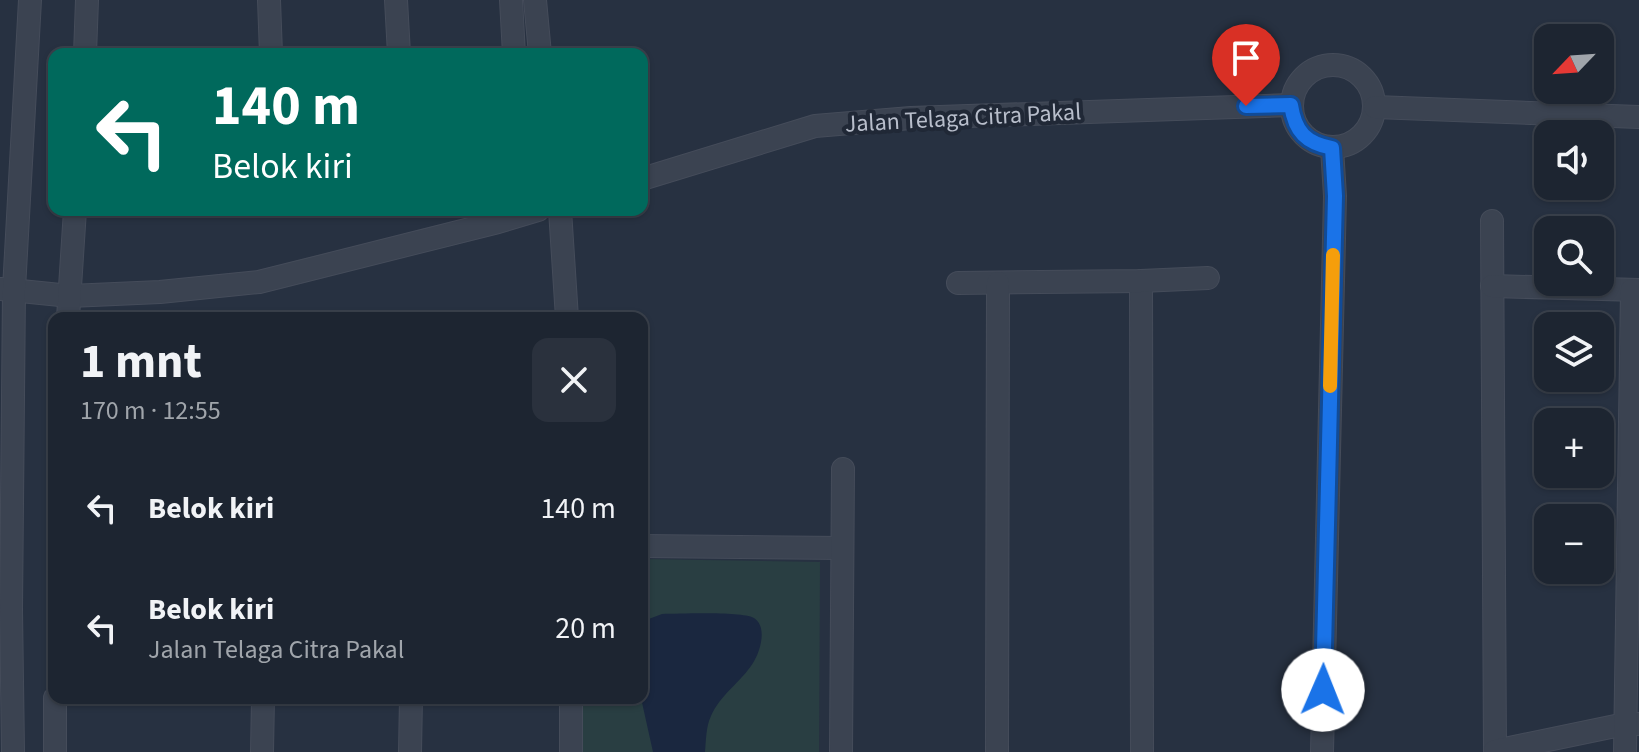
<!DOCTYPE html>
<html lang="id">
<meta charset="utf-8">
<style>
body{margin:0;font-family:"Source Sans 3",sans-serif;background:#2a313d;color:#f1f3f6;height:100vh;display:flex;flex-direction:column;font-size:30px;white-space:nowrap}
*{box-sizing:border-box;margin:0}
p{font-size:26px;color:#a0a5ab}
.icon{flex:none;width:44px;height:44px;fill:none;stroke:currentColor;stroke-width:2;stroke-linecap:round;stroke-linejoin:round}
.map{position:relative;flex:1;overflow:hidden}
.sheet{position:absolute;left:48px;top:312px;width:600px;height:392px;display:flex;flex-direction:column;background:#1d2531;border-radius:16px;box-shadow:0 2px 6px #0004,0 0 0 2px #3b424d}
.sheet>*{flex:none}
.top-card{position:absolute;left:48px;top:48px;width:600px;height:168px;border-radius:16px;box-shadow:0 2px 6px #0004,0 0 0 2px #3b424d;background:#00695c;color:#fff;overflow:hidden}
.needle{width:52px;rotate:245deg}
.buttons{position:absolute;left:1534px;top:24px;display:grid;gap:16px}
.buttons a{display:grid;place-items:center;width:80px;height:80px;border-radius:16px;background:#1d2531;box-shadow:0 2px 6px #0004,0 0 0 2px #3b424d;font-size:40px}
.pin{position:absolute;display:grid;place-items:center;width:68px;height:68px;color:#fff;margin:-82px -34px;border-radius:50% 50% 50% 0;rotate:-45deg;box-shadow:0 0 8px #0007}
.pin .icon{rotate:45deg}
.me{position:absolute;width:88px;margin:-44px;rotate:1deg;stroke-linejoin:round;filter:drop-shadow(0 0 6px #0008)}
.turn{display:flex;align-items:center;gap:28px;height:168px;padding:0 32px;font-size:36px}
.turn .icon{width:104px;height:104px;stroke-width:2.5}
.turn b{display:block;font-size:56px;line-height:68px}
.round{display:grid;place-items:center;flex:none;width:84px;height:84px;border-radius:16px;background:#2a313d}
.summary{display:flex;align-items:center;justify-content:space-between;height:136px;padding:0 32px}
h1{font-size:48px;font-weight:700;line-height:60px}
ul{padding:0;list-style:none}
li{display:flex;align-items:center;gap:24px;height:120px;padding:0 32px}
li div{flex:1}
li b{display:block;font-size:30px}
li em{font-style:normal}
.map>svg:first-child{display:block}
</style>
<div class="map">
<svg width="1639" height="752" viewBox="0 0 1639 752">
<rect width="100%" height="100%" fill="#273141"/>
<path fill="#293e42" d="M642,559L820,562L819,752H582V698H642Z"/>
<path fill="#1a273f" d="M662,614C680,614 740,611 754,618C768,627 760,652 753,663C741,682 720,695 711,716C706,726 706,741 705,752H653L641,698L642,630L646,620Z"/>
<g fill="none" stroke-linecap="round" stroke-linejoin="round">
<defs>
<g id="minor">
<path d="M269,0L271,54"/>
<path d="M396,0L399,54"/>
<path d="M511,0L514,54"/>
<path d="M535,0L540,54"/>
<path d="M85,54L87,0"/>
<circle cx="1333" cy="106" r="41"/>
<path d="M1375,107L1639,117"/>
<path d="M642,179L815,126L911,118L1291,105"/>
<path d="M560,210L567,318"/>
<path d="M1492,221L1495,752"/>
<path d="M1141,281L1142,752"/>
<path d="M958,283L1141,281L1208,278"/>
<path d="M1492,286L1639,290"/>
<path d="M1,289L70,296L160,292L259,282L498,222L538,210"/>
<path d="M68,318L75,210"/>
<path d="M642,546L842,548"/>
<path d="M571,698V752"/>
<path d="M1495,751L1625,724H1639"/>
<path d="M13,752L11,610L14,289L30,0"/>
<path d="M55,752V698"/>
<path d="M262,752L263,698"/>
<path d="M410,752L411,698"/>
<path d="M841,752L843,469"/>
<path d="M997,752L998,283"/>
<path d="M1322,752L1335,196L1332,148"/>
<path d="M1625,752L1632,290"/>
</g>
</defs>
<use href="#minor" stroke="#454c5a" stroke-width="24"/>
<use href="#minor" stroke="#3b4351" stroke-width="22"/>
</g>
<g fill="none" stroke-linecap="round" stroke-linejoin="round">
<defs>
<path id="route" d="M1246,106L1291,105C1295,132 1306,143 1332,148L1335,196L1323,690"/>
</defs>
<use href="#route" stroke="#114b97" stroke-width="20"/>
<use href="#route" stroke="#1a73e8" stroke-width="14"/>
<path stroke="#f59e0b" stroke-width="14" d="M1330,386L1333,255"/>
</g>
<g text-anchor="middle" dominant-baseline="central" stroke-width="8" stroke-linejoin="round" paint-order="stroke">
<g font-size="24" fill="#b8becb" stroke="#202836">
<text transform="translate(963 118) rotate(-3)">Jalan Telaga Citra Pakal</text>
</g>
</g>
</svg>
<div class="buttons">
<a><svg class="needle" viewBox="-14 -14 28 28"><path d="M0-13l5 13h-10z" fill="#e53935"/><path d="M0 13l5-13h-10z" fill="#a0a5ab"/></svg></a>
<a><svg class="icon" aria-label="sound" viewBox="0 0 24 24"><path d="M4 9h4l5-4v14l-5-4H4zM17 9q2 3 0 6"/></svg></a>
<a><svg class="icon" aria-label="search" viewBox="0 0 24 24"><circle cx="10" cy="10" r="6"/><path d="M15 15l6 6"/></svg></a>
<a><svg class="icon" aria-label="layers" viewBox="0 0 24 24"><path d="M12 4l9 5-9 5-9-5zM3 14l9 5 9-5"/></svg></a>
<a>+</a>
<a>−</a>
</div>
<div class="pin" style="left:1246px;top:106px;background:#d93025"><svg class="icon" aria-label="arrive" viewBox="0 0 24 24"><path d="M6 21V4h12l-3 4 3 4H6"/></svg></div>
<svg class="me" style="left:1323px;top:690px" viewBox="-20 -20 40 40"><circle r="19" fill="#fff"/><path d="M0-13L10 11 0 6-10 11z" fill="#1a73e8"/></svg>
<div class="top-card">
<div class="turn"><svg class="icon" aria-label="left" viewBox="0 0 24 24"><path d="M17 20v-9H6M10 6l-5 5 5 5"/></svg><div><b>140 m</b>Belok kiri</div></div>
</div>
<section class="sheet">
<div class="summary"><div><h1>1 mnt</h1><p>170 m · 12:55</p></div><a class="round"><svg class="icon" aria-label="close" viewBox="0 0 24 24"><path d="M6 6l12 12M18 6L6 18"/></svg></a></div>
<ul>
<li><svg class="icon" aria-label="left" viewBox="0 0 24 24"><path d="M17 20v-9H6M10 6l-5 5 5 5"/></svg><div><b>Belok kiri</b></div><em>140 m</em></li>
<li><svg class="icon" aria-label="left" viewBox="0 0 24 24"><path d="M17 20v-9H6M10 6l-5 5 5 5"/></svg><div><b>Belok kiri</b><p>Jalan Telaga Citra Pakal</p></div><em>20 m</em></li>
</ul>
</section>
</div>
